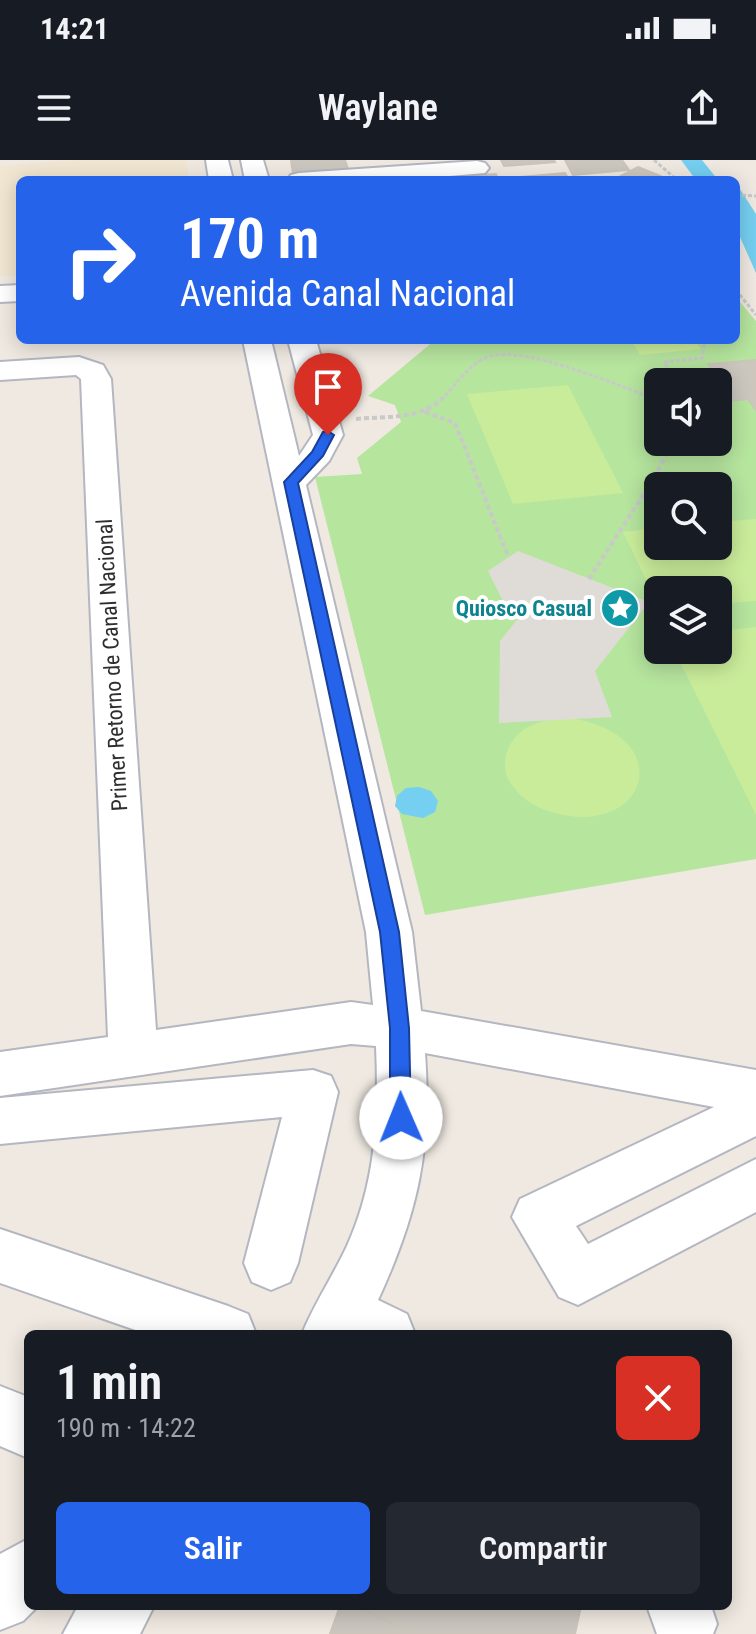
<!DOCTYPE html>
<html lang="es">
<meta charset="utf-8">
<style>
body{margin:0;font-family:"Roboto Condensed",sans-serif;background:#242831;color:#f1f3f6;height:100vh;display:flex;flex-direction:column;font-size:30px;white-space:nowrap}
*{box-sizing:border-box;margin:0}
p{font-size:26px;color:#9ea1a6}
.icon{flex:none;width:44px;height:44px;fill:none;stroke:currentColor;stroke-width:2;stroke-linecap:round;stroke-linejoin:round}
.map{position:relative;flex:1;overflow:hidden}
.panel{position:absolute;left:24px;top:1170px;width:708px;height:280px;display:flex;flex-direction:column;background:#171b24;border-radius:12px;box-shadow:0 4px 20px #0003}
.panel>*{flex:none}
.top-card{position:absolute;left:16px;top:16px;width:724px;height:168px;border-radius:12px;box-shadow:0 4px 20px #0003;background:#2563eb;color:#fff;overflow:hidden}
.tools{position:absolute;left:644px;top:208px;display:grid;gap:16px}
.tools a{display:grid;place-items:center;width:88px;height:88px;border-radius:12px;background:#171b24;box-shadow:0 4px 20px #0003;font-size:40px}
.pin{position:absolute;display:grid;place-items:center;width:68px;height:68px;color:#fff;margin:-82px -34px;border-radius:50% 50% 50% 0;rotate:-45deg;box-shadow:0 0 8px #0007}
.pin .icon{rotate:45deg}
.me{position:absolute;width:88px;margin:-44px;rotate:359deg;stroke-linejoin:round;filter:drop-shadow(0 0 6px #0008)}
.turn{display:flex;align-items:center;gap:28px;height:168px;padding:0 32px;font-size:36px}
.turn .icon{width:104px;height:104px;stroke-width:2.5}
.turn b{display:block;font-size:56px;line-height:68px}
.round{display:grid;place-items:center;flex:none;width:84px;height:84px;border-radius:12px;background:#242831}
.overview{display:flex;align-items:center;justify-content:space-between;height:136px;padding:0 32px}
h1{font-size:48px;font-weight:600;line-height:60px}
.cta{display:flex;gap:16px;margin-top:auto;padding:16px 32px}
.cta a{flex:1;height:92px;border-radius:12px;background:#2563eb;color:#fff;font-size:32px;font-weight:600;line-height:92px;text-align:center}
.cta a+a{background:#242831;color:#f1f3f6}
.status{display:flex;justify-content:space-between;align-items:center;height:56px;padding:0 40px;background:#171b24;direction:ltr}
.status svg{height:22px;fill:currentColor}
header{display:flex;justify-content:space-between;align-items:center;height:104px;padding:0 32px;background:#171b24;font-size:36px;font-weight:600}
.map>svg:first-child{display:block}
</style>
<div class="status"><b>14:21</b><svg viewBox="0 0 49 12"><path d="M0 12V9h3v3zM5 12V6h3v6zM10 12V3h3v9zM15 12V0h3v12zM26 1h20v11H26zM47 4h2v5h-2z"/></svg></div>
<header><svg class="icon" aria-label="menu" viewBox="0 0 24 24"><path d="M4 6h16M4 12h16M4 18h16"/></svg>Waylane<svg class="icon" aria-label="share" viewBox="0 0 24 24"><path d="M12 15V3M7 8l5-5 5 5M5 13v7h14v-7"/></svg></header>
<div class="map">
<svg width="756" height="1474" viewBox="0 0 756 1474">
<rect width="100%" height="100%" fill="#efe9e1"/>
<path fill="#f0e6d1" d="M76,0H186L189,20H20V115L0,116V6Z"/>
<path fill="#b6e59e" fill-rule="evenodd" d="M736,137L756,161V699L425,755L315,317L362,314L357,298L401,262L395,245L368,236L435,180H736ZM658,222H718V282H658ZM658,326H718V386H658ZM658,430H718V490H658Z"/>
<g fill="#c9ec9a">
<path d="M631,180H694L701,189L640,195Z"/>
<path d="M568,225L623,333L513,344L467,234Z"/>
<path d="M756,359V441L718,444V430H658V445L623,372L658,368V386H718V362Z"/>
<path d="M756,467V655L674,490H718V471Z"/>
<path d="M570,558C680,575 648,678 555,653C539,649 524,641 514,628C496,608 506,579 528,567C541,560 556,559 570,558Z"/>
</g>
<path fill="#dfdcd8" d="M518,391L649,442L595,511L612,557L499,563L500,481L523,452L504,443L488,411Z"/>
<g fill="#75cff0">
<path d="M736,23L756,54V113L736,68Z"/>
<path d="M419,627L431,631L438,641L435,652L423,658L402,654L395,646L397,636L406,628Z"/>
</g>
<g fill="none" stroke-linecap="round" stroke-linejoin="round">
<path fill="#75cff0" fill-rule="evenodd" d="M681,0H702L718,20H696Z"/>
</g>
<g fill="#cbc7bf" stroke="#cbc5ba" stroke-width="2">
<path d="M291,0H345L348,9L293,13Z"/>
<path d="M501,0H554L555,2L504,6Z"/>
<path d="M565,0H622L629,10L573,15Z"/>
<path d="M638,7L660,16L653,20H613Z"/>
<path d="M565,13L569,20L509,18Z"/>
<path d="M496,14L498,20H417Z"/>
<path d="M756,200V250L748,239L718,242V222L678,221L717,217L708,204Z"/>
<path d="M340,1446H414L477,1474H330Z"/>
<path d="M355,1446H581L575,1474H416Z"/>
</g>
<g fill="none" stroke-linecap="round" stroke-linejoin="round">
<defs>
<g id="minor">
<path d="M206,0H228L233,20H209Z"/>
<path d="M241,0H263L269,20H245Z"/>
<path d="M477,1L485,3L489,8L485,13L402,20H287L291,15L299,13Z"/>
<path d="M20,125V141L0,142V126Z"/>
<path d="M243,180H271L299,296L313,275L288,180H316L343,275L329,301L306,325L412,772L421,851L756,910V976L576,1066L588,1084L756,999V1052L578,1145L559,1137L512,1057L520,1039L714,947L425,893C432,990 418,1053 378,1140L407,1154L415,1174H302C314,1144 333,1116 347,1086C376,1022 379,956 376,886L351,884L0,936V892L108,877L81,219L76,215L0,220V202L79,197L103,205L111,219L156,870L351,842L373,845L366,772Z"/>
<path d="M313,910L331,916L338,932L298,1103L290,1122L271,1130L252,1122L244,1103L282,957L0,984V938Z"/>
<path d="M0,1069L228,1146L248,1154L256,1174H147L0,1123Z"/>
<path d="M0,1226L28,1237V1298L0,1286Z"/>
<path d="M28,1379V1446H38L23,1461L0,1470V1394Z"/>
<path d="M78,1446H154L140,1474H63Z"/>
<path d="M647,1446H711L717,1464L713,1474H657Z"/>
</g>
</defs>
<use href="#minor" stroke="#b4b7c1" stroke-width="4"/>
<g stroke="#c9c9c9" stroke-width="3" stroke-dasharray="4 2" stroke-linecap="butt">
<path d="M654,0L677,20"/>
<path d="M736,35L756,36"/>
<path d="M736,130L756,155"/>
<path d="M677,222L664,202L702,198L705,180"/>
<path d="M644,234L658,233"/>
<path d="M441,240C455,226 469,204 487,197C523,184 620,226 657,240"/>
</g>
<g stroke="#c9c9c9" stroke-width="4" stroke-dasharray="5 3" stroke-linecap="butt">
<path d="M651,238L658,240"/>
<path d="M425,252L455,263L508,396"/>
<path d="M356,259C387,256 419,260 443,238"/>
<path d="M589,419L654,318L673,282"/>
</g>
<use href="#minor" fill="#fff" fill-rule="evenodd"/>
</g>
<path fill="#2563eb" stroke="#184099" stroke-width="2" d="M328,271L334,275L323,296L298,323L399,772L409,868L411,958L408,965L401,968L393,965L390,958V868L380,772L284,322L312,292L323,272Z"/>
<defs>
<symbol id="sight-disc" viewBox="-11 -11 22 22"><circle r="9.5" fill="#0f9aa8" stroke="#fff"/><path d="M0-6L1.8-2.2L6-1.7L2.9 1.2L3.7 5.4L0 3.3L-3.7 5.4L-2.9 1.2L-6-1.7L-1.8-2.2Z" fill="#fff"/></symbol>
</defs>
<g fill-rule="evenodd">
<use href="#sight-disc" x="598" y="426" width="44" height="44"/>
</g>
<g text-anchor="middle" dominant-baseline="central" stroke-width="8" stroke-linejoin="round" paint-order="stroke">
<g font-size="22" font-weight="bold" fill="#0d838f" stroke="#fff" text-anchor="end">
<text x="592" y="448">Quiosco Casual</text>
</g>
<g font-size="22" fill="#2e2e2e" stroke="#fff">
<text transform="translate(112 505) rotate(-93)">Primer Retorno de Canal Nacional</text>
</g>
</g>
</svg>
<div class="tools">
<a><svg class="icon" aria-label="sound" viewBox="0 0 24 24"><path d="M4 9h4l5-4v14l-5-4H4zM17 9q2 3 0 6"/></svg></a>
<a><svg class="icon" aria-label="search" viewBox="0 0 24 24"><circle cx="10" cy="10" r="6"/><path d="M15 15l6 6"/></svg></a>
<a><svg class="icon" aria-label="layers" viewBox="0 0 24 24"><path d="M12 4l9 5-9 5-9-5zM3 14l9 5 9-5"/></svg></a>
</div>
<div class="pin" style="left:328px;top:275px;background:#d93025"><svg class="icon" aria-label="arrive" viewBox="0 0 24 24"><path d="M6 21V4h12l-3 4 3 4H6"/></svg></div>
<svg class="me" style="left:401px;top:958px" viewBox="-20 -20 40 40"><circle r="19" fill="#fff"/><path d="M0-13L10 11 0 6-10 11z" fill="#2563eb"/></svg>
<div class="top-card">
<div class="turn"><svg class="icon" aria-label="right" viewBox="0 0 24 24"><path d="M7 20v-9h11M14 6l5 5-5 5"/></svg><div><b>170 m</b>Avenida Canal Nacional</div></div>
</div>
<section class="panel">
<div class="overview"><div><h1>1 min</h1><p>190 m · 14:22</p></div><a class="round" style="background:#d93025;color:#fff"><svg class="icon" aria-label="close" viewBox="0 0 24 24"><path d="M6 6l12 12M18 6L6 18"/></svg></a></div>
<div class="cta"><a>Salir</a><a>Compartir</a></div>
</section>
</div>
